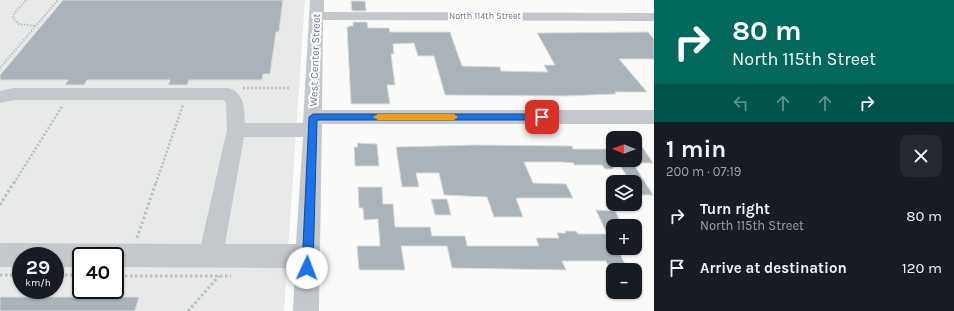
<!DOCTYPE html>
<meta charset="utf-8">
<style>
body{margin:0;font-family:Karla,sans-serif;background:#242831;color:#f1f3f6;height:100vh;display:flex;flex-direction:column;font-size:15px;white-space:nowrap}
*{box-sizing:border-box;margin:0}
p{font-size:13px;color:#9ea1a6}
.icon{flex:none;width:22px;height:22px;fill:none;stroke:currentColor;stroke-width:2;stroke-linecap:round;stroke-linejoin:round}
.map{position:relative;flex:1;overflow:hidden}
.sheet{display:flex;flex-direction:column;background:#171b24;width:300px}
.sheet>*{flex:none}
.banner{background:#00695c;color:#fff;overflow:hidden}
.needle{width:26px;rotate:271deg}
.controls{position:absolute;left:606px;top:131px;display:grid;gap:8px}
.controls a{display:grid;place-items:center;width:36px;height:36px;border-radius:8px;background:#171b24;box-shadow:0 1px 3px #0004;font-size:20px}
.speed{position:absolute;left:12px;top:247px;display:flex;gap:8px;font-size:20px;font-weight:700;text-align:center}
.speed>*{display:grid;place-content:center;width:52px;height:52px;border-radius:50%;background:#171b24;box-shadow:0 1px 3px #0004;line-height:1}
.speed small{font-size:10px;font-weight:400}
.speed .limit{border:2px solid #111;border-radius:6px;background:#fff;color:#111}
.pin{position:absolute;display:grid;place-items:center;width:34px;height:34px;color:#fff;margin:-17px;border-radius:8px;box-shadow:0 2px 6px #0006}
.me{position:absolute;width:44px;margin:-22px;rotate:2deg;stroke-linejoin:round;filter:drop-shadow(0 0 3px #0008)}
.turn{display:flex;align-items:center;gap:14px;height:84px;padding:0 12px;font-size:18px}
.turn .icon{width:52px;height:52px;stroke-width:2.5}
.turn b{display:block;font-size:28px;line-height:34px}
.lanes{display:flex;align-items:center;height:38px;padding:0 12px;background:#0003;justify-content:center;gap:20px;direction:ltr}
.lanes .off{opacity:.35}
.round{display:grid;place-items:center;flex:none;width:42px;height:42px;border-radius:8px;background:#242831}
.headline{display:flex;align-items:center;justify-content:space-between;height:68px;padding:0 12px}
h1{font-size:24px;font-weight:700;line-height:30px}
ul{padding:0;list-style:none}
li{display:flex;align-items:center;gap:12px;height:52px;padding:0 12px}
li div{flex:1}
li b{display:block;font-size:15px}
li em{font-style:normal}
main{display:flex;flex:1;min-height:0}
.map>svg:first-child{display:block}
</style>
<main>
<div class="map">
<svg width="654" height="311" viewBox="0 0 654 311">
<rect width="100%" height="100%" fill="#fafaf8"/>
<path fill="#e8e9e9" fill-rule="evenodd" d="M0,0H305L284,311H0ZM21,256H55V290H21ZM81,256H115V290H81Z"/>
<g fill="#aab3b9" stroke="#dcdcda">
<path d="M63,0H283L279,32H276L270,74H263L262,80H189L187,85H168L170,80H87L84,85H65L68,80H0V75Z"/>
<path d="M351,1H365L366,11H352Z"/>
<path d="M353,22H367L368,28H389L390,32H450L462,66L500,67L501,71L548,72L544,65H555L537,33L648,32L654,39V59H619L647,92H615L616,94L564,96L445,95L434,56H418L414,43L393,44L394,54H391L395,85H387L390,104H351L347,27H349V26H353Z"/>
<path d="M635,136L653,163H635Z"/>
<path d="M357,143L377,144L379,166H355L354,147H358Z"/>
<path d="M474,145L572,146L573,149H613V169H605L602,165H574V163L562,162H524L533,183L566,184L573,198H516L523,217H494L487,197L444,195L439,173H416L419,187H402L396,147Z"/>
<path d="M617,160H631L653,195H638L635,190V182H630Z"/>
<path d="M358,187H382L383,204H393L395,227H430L432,236H465L467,246H539L536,238H559L557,233H566L565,231H576L578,234H607L596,210L615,211L623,226H613V248H617L628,270H610L606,261H562L566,270L452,268L447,246H401L405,270H359L357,246H380L378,219L364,220L363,208H359Z"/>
<path d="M431,199H447L451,215H435Z"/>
<path d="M0,297H139L135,311H0Z"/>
</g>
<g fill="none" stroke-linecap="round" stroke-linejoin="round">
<g stroke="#bbbfc2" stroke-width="2" stroke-dasharray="1.5 1.5" stroke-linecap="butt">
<path d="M26,0L14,14L13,18L19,24L36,26"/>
<path d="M0,68L58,0"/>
</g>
<g stroke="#bbbfc2" stroke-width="2.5" stroke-dasharray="2 2" stroke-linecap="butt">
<path d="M243,88H291"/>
<path d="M14,183L63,105"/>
<path d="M156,183L183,105"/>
</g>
<g stroke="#bbbfc2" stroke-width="3" stroke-dasharray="2.5 2.5" stroke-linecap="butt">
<path d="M0,205L14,182"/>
<path d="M137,238L156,182"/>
<path d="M0,275H21"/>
<path d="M55,275H81"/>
<path d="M115,276H231"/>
<path d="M188,311L219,276"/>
</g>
<path fill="#c3c8cc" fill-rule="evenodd" d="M310,0H324V12L654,13V21L323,20L322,110H654V124H322L319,311H293L295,268L115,267V256H81V267H55V256H21V267H0V243L201,244L227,130L226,103L223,100H14L0,103V91L14,88H228C245,93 244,108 245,123H303ZM244,137H303L296,244H225Z"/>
</g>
<path fill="#1a73e8" stroke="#114b97" d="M313,114H542L546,117L542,120H317L313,268L311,272L307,274L303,272L302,268L309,117Z"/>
<path fill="#f59e0b" d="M378,114H454L458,117L454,120H378L373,117Z"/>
<g text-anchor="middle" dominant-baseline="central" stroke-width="4" stroke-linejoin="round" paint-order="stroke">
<g font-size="9" fill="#657683" stroke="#fff">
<text x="485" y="16">North 114th Street</text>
</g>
<g font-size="11" fill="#657683" stroke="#fff">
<text transform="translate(315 60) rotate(-88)">West Center Street</text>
</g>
</g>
</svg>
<div class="controls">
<a><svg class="needle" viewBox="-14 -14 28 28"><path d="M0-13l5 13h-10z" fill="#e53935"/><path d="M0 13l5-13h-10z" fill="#9ea1a6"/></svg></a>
<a><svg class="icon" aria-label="layers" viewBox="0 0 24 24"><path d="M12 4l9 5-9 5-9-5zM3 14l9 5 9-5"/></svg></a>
<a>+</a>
<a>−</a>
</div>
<div class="speed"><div>29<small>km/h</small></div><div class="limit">40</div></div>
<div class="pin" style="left:542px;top:117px;background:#d93025"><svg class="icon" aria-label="arrive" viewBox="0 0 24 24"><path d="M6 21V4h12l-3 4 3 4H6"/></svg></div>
<svg class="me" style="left:307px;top:268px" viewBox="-20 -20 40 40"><circle r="19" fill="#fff"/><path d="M0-13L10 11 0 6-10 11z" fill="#1a73e8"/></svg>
</div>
<section class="sheet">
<div class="banner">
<div class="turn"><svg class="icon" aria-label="right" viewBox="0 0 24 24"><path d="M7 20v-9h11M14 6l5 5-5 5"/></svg><div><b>80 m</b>North 115th Street</div></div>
<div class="lanes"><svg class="icon off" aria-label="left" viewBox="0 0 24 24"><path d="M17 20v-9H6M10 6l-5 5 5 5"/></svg><svg class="icon off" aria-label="ahead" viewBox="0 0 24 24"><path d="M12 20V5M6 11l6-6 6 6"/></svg><svg class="icon off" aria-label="ahead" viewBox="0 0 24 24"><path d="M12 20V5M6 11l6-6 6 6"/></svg><svg class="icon" aria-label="right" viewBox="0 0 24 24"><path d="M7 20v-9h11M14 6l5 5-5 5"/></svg></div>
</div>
<div class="headline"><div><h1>1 min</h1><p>200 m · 07:19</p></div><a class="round"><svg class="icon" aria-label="close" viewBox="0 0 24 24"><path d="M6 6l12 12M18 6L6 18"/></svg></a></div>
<ul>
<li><svg class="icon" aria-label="right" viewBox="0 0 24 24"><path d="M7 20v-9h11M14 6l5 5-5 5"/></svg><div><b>Turn right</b><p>North 115th Street</p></div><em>80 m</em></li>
<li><svg class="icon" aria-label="arrive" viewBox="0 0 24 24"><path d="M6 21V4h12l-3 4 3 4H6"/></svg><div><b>Arrive at destination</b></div><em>120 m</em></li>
</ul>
</section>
</main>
